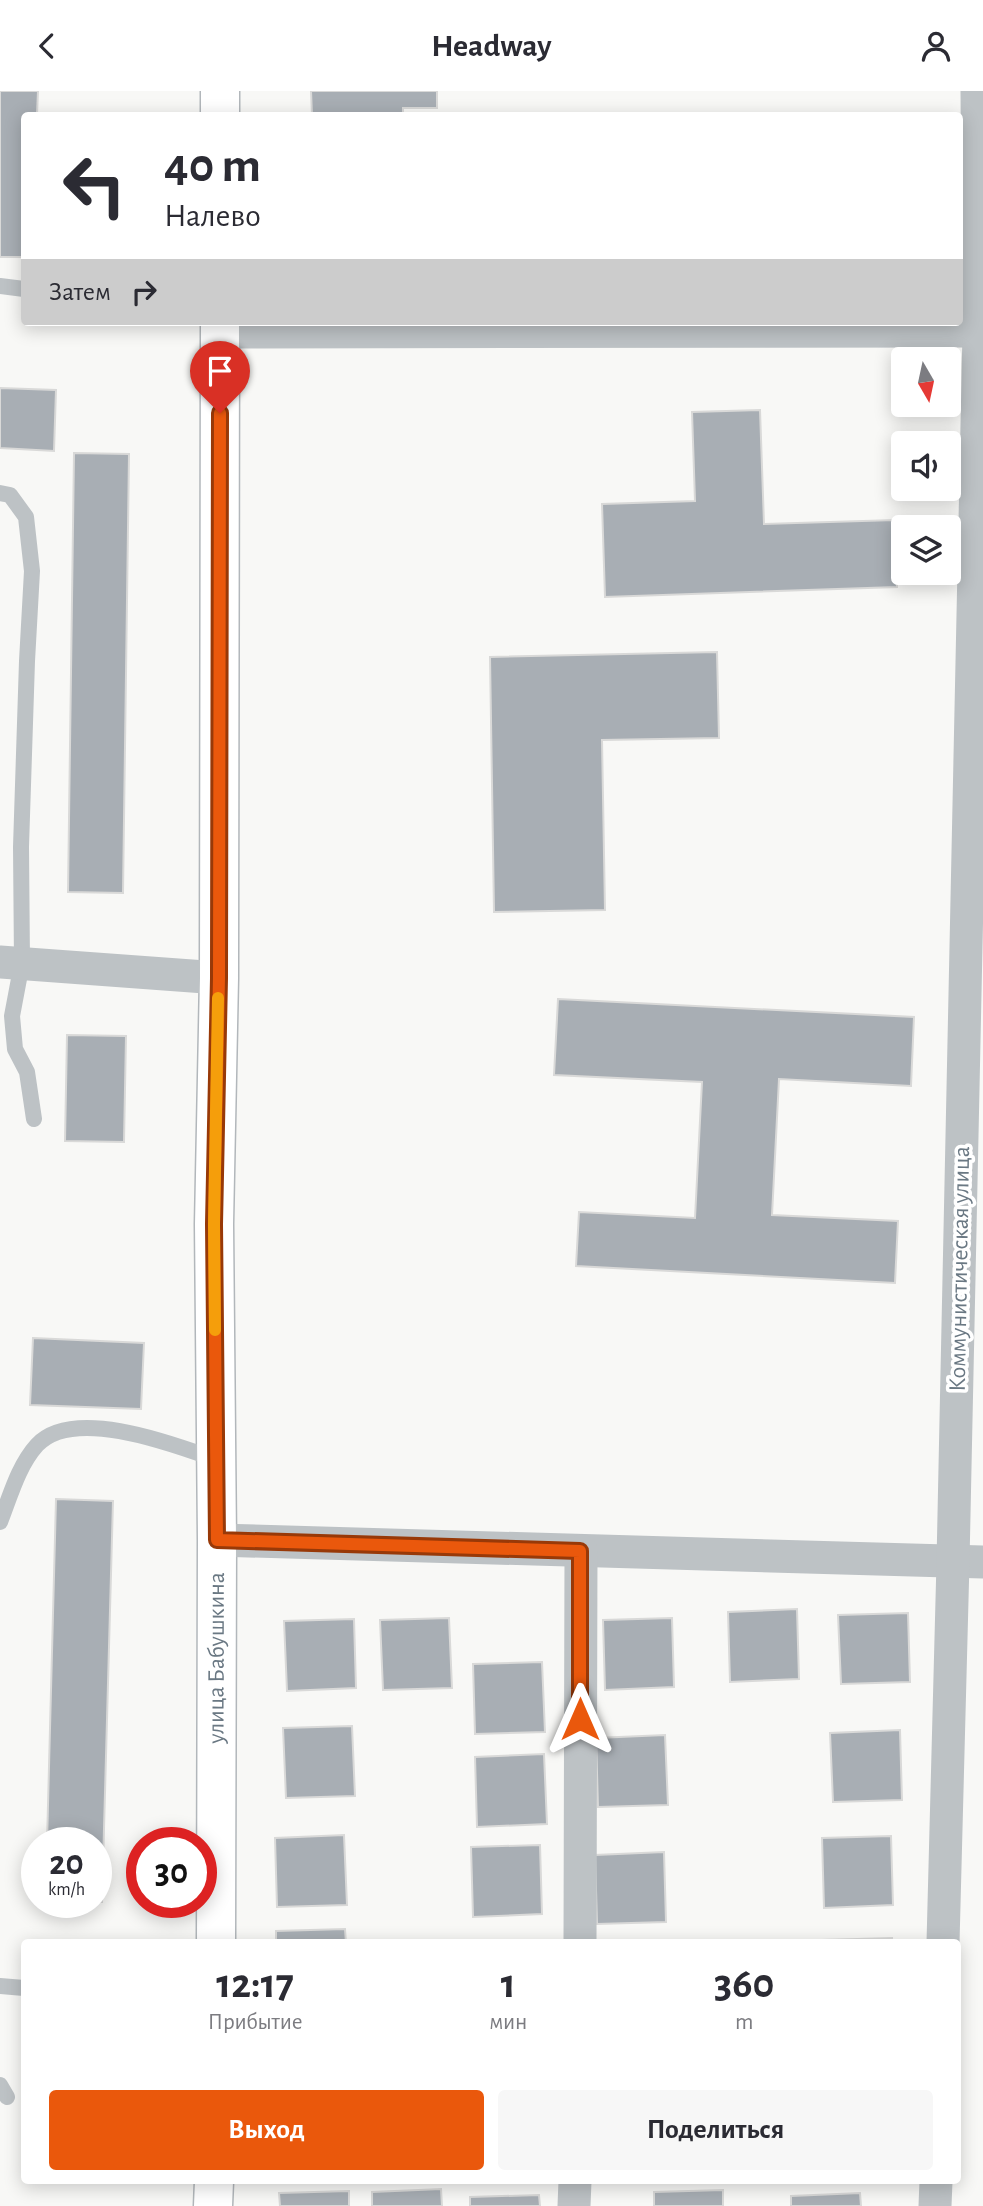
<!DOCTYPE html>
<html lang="ru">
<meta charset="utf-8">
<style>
body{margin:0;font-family:"Alegreya Sans",sans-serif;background:#f7f7f7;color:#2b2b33;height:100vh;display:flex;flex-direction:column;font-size:26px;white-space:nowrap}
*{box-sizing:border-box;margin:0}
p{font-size:23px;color:#7c7c81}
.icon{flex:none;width:38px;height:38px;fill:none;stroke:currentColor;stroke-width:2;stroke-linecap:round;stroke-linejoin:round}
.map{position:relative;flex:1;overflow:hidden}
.panel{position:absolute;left:21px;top:1848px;width:940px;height:245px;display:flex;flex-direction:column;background:#fff;border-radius:7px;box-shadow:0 4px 18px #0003}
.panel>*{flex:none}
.banner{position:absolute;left:21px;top:21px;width:942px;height:214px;border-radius:7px;box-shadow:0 4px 18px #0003;background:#fff;color:#2b2b33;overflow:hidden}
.needle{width:46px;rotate:171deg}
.controls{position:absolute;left:891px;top:256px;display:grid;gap:14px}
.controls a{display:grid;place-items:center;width:70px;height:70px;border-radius:7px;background:#fff;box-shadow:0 4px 18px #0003;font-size:35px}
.speed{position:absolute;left:21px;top:1736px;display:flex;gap:14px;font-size:35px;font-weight:700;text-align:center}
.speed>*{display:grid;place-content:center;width:91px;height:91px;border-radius:50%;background:#fff;box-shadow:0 4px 18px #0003;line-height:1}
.speed small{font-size:18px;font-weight:400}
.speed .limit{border:10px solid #d22;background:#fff;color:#111}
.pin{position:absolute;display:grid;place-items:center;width:60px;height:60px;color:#fff;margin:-72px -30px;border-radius:50% 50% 50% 0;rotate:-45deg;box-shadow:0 0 7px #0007}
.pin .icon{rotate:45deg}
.me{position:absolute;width:77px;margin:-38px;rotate:0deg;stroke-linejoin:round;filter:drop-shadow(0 0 5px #0008)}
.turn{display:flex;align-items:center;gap:24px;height:147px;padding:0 28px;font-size:32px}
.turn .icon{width:91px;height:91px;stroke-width:2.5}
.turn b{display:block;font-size:49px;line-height:60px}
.then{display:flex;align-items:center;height:66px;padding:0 28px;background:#0003;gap:14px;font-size:26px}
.eta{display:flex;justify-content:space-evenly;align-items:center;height:119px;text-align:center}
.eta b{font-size:42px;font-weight:600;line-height:49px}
.action{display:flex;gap:14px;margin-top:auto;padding:14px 28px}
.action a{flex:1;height:80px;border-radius:7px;background:#ea580c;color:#fff;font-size:28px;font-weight:600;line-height:80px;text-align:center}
.action a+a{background:#f7f7f7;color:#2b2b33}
header{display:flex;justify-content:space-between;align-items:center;height:91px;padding:0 28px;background:#fff;font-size:32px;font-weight:600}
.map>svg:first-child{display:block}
</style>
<header><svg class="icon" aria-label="back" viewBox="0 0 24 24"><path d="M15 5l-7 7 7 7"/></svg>Headway<svg class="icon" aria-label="person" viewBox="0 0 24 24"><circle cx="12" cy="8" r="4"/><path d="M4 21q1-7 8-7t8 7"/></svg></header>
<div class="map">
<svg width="983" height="2115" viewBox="0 0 983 2115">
<rect width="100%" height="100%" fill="#f8f8f6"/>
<g fill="#a8aeb4" stroke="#d9d9d8" stroke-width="2">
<path d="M0,0H38L37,24H24V166H0Z"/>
<path d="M311,0H437V17H403V24H312Z"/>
<path d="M0,297L56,299L54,360L0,357Z"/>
<path d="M760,319L764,433L895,429L897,496L605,506L602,413L695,410L692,321Z"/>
<path d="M74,362L129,363L123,802L68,801Z"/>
<path d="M717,561L719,647L602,649L605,819L494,821L490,566Z"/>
<path d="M558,908L914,926L911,995L779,988L772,1124L898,1130L895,1192L576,1175L579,1121L695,1127L702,991L554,984Z"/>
<path d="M67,944L126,945L124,1051L65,1050Z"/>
<path d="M33,1247L144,1252L141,1318L30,1314Z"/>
<path d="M56,1408L113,1410L102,1811H96V1752H47Z"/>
<path d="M797,1518L799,1588L730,1591L728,1521Z"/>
<path d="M908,1522L910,1591L841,1593L838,1524Z"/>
<path d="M449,1527L452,1597L383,1599L380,1529Z"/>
<path d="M672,1527L674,1596L605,1599L603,1529Z"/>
<path d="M354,1528L356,1597L287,1600L284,1530Z"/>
<path d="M542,1571L545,1641L475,1643L473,1573Z"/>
<path d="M352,1635L355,1705L286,1707L283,1637Z"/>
<path d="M900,1639L902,1709L833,1711L830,1642Z"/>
<path d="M665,1644L668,1714L598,1716L596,1647Z"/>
<path d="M544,1663L547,1733L477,1736L475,1666Z"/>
<path d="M344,1744L347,1814L277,1816L275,1747Z"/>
<path d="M891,1745L893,1814L824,1817L822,1747Z"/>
<path d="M540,1754L542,1823L473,1826L471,1756Z"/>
<path d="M664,1761L666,1831L597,1833L595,1764Z"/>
<path d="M345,1838L346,1852H276V1840Z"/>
<path d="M892,1847V1852H822V1849Z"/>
<path d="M441,2098L442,2115H372V2101Z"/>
<path d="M723,2099V2115H654V2101Z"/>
<path d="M349,2100V2115H280L279,2102Z"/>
<path d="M860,2102L861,2115H791V2105Z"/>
<path d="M539,2104L540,2115H470V2106Z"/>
</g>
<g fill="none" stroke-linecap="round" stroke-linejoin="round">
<defs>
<g id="secondary">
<path d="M220,0V24"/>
<path id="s1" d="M216,1852L217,1449L214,1133L219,887L220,231"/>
<path d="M213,2115L214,2090"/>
</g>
</defs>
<use href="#secondary" stroke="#b2b7bb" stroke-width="41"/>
<g stroke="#bdc2c5" stroke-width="16">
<path d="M0,195L24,198"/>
<path d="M0,402L10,404L26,426L32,480L27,570L21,756L22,872L12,925L15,958L27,981L34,1028"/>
<path d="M0,1431C10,1406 18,1375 37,1354C73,1315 173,1353 215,1368"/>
<path d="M0,1895L24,1897"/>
<path d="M0,1994L7,2006"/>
</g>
<g stroke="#bdc2c5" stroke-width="33">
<path d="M220,241L983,240"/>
<path d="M0,871L219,887"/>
<path d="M217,1449L983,1471"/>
<path d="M580,1852L581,1460"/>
<path d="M943,1852L953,1471L979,240L977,0"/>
<path d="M574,2115L575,2090"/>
<path d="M935,2115L936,2090"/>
</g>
<use href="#secondary" stroke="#fff" stroke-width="38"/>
</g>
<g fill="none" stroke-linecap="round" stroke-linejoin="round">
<defs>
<path id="route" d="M220,322L219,887L214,1133L217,1449L580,1460V1628"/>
</defs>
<use href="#route" stroke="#983908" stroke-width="18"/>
<use href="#route" stroke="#ea580c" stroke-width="12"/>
<path stroke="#f59e0b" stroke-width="12" d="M215,1239L214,1133L218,907"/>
</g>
<g text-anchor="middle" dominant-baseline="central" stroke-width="7" stroke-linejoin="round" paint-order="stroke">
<g font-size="24" fill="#6a7883" stroke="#fff">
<text transform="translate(960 1178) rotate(-89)">Коммунистическая улица</text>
<text stroke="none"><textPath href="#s1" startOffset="285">улица Бабушкина</textPath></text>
</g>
</g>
</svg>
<div class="controls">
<a><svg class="needle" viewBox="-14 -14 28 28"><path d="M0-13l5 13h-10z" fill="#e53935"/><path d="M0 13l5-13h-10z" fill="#7c7c81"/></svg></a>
<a><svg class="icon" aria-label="sound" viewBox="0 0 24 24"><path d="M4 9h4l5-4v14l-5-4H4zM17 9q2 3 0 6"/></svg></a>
<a><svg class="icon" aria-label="layers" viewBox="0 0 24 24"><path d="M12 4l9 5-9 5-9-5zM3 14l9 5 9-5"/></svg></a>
</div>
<div class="speed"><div>20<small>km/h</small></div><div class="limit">30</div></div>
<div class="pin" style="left:220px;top:322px;background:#d93025"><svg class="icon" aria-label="arrive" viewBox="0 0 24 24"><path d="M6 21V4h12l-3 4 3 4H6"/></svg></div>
<svg class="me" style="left:580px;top:1628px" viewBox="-20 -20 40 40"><path d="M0-17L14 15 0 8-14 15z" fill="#ea580c" stroke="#fff" stroke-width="4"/></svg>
<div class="banner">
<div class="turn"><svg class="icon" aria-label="left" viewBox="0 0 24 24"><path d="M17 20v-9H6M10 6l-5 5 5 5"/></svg><div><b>40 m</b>Налево</div></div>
<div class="then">Затем<svg class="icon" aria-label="right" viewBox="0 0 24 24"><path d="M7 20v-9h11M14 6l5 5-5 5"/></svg></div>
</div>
<section class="panel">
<div class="eta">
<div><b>12:17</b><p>Прибытие</p></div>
<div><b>1</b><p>мин</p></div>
<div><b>360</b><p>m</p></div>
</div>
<div class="action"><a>Выход</a><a>Поделиться</a></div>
</section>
</div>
